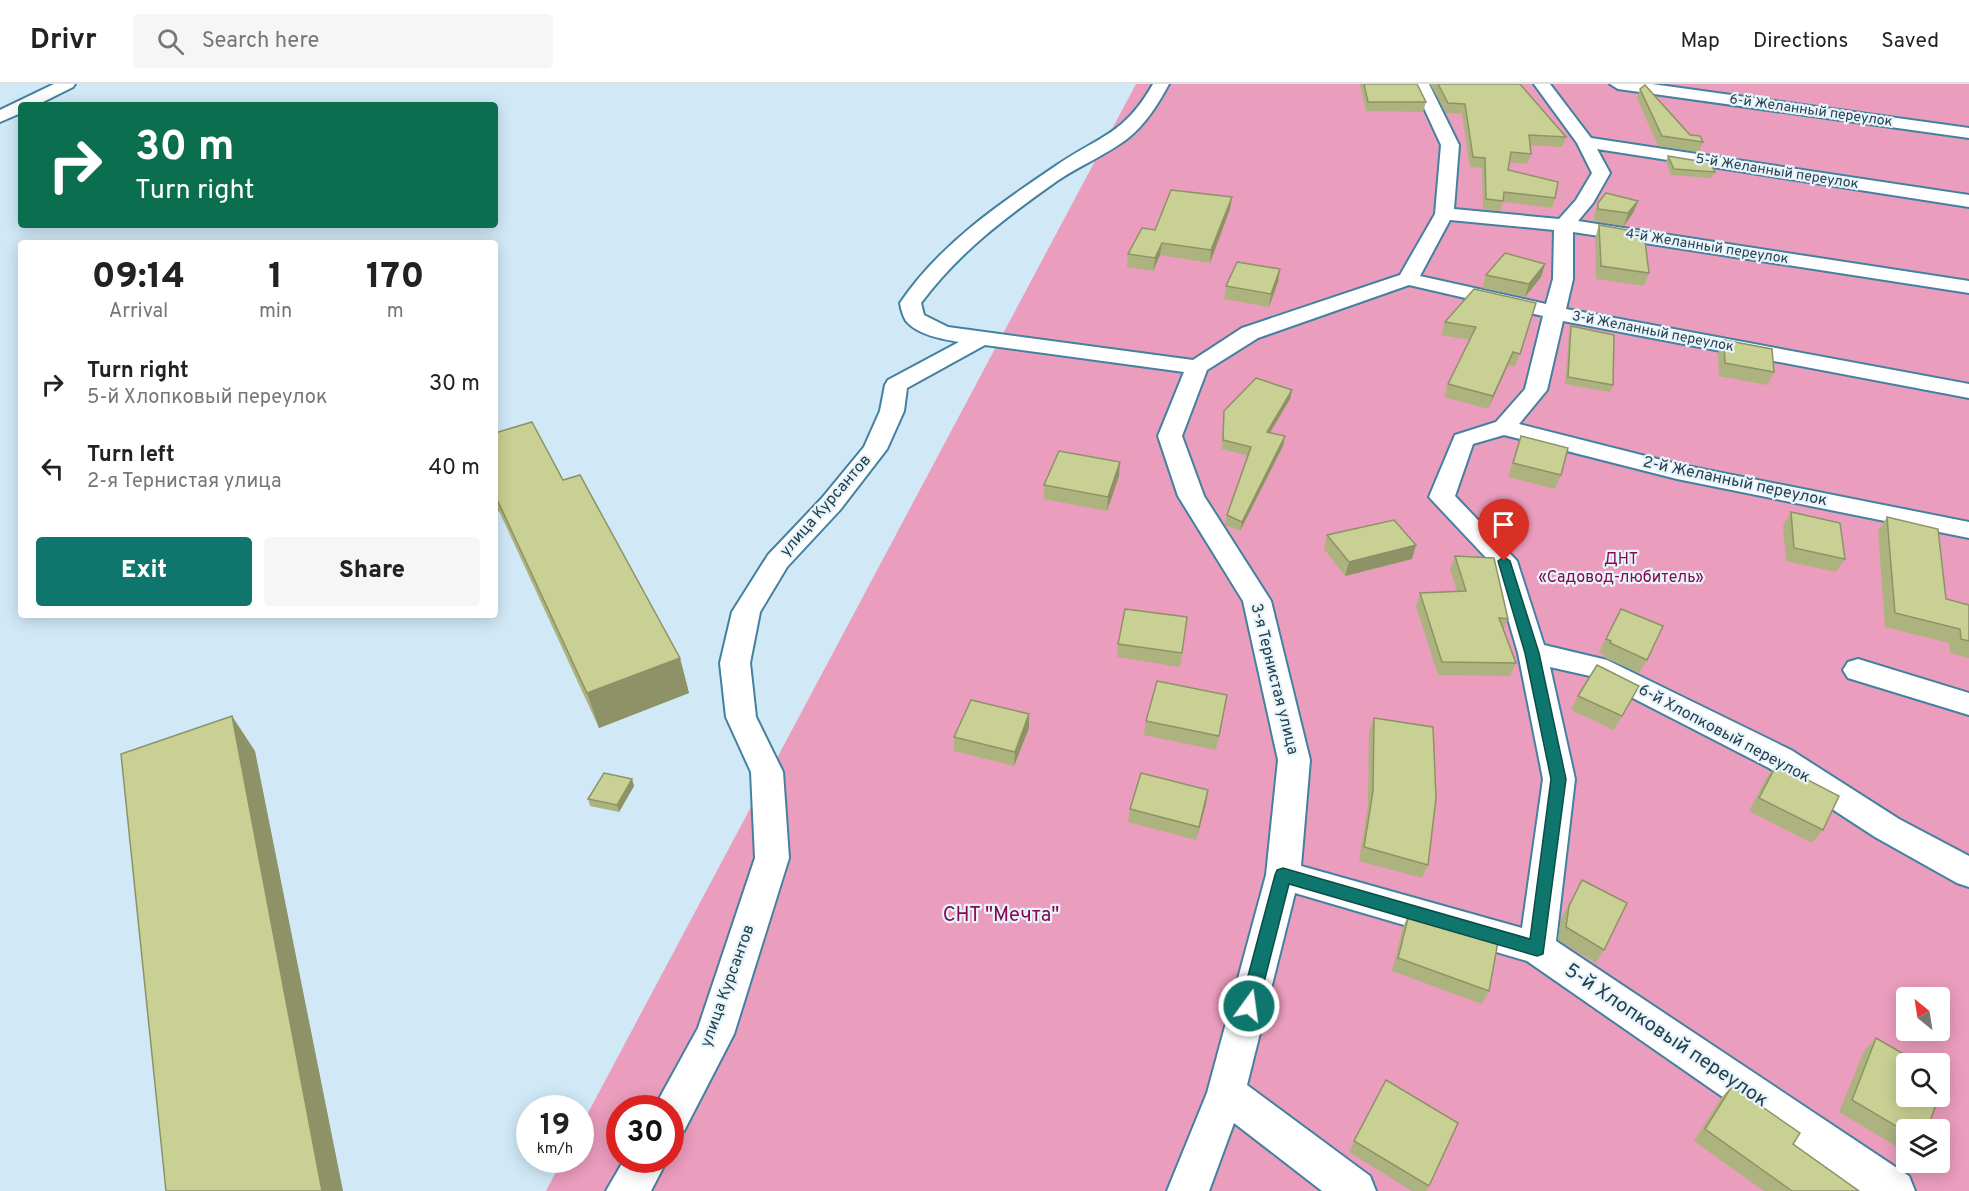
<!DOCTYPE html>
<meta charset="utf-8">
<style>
body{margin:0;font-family:Overpass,sans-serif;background:#f6f6f6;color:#222;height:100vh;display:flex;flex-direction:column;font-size:22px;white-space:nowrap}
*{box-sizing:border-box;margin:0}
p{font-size:20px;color:#767676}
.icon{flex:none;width:33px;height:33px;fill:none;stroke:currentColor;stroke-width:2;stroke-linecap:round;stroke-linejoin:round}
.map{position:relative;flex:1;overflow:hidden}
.side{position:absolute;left:18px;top:156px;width:480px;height:378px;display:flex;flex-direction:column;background:#fff;border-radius:6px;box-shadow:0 3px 15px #0003}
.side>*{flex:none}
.hud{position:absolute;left:18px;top:18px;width:480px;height:126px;border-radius:6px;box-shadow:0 3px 15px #0003;background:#0b6e4f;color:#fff;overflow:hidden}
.needle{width:39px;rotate:330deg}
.fabs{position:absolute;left:1896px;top:903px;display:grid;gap:12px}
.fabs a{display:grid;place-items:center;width:54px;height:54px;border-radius:6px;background:#fff;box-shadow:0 3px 15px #0003;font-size:30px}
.speed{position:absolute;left:516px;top:1011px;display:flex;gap:12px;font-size:30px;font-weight:700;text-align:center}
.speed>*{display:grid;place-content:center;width:78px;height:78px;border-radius:50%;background:#fff;box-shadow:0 3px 15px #0003;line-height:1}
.speed small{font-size:15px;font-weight:400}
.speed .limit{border:9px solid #d22;background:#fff;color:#111}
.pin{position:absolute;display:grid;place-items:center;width:51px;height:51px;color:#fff;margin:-62px -26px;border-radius:50% 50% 50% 0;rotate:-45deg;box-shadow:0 0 6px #0007}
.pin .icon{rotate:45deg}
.me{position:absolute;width:66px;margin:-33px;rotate:14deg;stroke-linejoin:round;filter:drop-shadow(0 0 4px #0008)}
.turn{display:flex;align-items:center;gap:21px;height:126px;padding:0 18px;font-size:27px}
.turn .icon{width:78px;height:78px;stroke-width:2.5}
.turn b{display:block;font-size:42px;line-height:51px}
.eta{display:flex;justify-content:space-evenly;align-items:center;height:102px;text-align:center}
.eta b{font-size:36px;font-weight:800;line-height:42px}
.action{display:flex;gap:12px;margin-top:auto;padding:12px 18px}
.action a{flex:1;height:69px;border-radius:6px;background:#0f766e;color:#fff;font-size:24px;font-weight:800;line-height:69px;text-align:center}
.action a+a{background:#f6f6f6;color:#222}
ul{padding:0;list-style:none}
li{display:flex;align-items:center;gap:18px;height:84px;padding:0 18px}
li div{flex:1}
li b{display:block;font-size:22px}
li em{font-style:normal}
header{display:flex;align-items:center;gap:36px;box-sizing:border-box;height:84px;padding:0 30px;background:#fff;border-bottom:2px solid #e0e0e0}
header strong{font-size:28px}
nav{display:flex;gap:33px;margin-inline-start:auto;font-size:21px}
.search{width:420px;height:54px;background:#f6f6f6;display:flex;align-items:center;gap:15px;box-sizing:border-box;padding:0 21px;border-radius:6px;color:#767676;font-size:22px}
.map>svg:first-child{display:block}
</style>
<header>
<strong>Drivr</strong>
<div class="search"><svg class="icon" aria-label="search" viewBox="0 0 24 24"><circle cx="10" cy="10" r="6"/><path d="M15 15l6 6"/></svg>Search here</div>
<nav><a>Map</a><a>Directions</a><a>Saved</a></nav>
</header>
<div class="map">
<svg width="1969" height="1107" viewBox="0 0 1969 1107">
<rect width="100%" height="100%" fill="#d1e9f7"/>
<path fill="#eb9dbd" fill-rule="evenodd" d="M1136,0H1969V1107H546L562,1076H580L581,1042ZM1906,914H1940V946H1906ZM1906,980H1940V1012H1906ZM620,1024H670V1076H620ZM1906,1046H1940V1078H1906Z"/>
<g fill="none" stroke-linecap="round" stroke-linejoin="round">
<defs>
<g id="minor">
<path d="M54,0H75L73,3L37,21H21V29L0,38V26Z"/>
<path d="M1153,0H1169C1158,20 1146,40 1127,55C1106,71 1079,82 1057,97C1006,133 958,169 921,219L924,231L948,243L1193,276L1242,244L1400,191L1435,130L1441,61L1413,0H1429L1459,61L1454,125L1559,135L1576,116L1592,89L1577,59L1534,0H1550L1591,54L1969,111V123L1597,65L1610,89L1593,119L1578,137L1969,197V209L1573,148V195L1566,225L1969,300V314L1563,237L1547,306L1519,340L1677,380L1969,438V454L1677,395L1504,351L1473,360L1455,412L1517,477L1544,561L1607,576L1791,666L1899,735L1969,772V803L1957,799L1875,753L1769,684L1590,592L1550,583L1575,695L1556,857L1909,1092L1915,1107H1858L1527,877L1295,809L1247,1001L1370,1092L1376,1107H1322L1234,1039L1209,1107H1167L1207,1009L1266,791L1278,676L1243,517L1178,412L1158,352L1184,288L985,261L907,304L904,327L887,365L840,426L787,483L760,528L750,579L756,633L783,688L789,774L734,950L684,1047L670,1052V1024H654L698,944L755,774L751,688L726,633L720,579L732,528L768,471L822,414L864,363L880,327L885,301L888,296L959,258C942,255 918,251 906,237C903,232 901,225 900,219C940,160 999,120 1057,81C1101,51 1124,51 1153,0ZM1450,136L1554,146L1553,195L1546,220L1420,192ZM1409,201L1543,232L1525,305L1496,338L1455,351L1429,413L1492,480L1518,569L1543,695L1522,844L1301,782L1310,676L1271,517L1204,412L1182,352L1207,286L1258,254Z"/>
<path d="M1610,0H1652L1969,44V54L1618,5Z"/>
<path d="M1858,575L1969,609V631L1848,594L1843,586L1848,578Z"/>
<path d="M624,1076H667L651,1107H606Z"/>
</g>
</defs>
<use href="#minor" stroke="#4381a0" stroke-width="4"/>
<use href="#minor" fill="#fff" fill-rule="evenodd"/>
</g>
<g fill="#adb37e">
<path d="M1360,0H1417L1426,18L1423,28L1366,27Z"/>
<path d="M1430,0H1520L1566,53L1562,63L1530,61L1531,70L1527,80L1509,78L1508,86L1555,114L1552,124L1503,118L1500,127L1483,125L1482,84L1470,83L1462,30L1446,29Z"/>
<path d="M1640,5L1690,51L1703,58L1699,68L1658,62L1637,14Z"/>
<path d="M1668,72L1715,88L1712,94L1671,91L1666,78Z"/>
<path d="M1638,117L1633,129L1624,142L1594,137V131L1598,119Z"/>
<path d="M1230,125L1210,179L1160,171L1153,187L1127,183L1128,170L1155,146Z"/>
<path d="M1599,141L1649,189L1644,202L1596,195L1595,154Z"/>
<path d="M1545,180L1541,193L1525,213L1482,204L1486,191Z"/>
<path d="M1280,185L1278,198L1269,223L1224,215L1226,202Z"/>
<path d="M1536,219L1515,283L1508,281L1488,325L1444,313L1448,300L1470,256L1441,251L1445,238Z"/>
<path d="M1571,242L1613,301L1610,308L1565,300L1569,249Z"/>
<path d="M1724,256L1774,288L1767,301L1719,292L1718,269Z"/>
<path d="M1292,306L1290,315L1270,348L1285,352L1283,362L1240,447L1225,441L1227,431L1248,372L1222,365L1223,336L1224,327Z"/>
<path d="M495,349L563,396L680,574L689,609L599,644L499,427L495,428Z"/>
<path d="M1521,352L1561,391L1555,405L1508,393Z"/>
<path d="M1119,392L1107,427L1044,415V401Z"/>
<path d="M1791,428L1845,475L1836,488L1786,477L1783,442Z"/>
<path d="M1887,433L1946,515L1969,521V574L1950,569L1949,559L1885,543L1878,447Z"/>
<path d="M1327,451L1412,475L1345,492L1324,465Z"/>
<path d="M1455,472L1508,535L1503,545L1516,579L1510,592L1438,591L1416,522L1420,509L1457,507L1450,485Z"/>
<path d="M1621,525L1647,576L1639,589L1603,573L1604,571L1599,568Z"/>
<path d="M1187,533L1180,583L1117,573L1118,560Z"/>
<path d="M1639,602L1614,646L1571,626L1578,612Z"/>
<path d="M1227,611L1216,666L1144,651L1146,637Z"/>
<path d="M1029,630V644L1014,682L954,667V653Z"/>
<path d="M1374,634L1428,781L1422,794L1359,777L1368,721L1369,647Z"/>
<path d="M1777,680L1823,746L1812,759L1749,727L1767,693Z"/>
<path d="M632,695L634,702L619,728L590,722L588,715Z"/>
<path d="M1206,720L1196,756L1128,738L1130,725Z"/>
<path d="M1582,796L1604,866L1596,879L1558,856L1561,835Z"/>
<path d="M1409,830L1489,907L1482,920L1392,887L1403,843Z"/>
<path d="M1876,954L1906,1046V1068L1839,1028L1864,967Z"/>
<path d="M1386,996L1429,1102L1426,1107H1412L1349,1068Z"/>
<path d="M1732,1002L1793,1060L1859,1107H1764L1694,1057L1721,1014Z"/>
</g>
<g fill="#8d9267">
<path d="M1232,113L1230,125L1210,179L1211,166Z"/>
<path d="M1638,117L1633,129L1624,142L1628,129Z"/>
<path d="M1162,159L1160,171L1153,187L1155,174Z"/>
<path d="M1545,180L1541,193L1525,213L1529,200Z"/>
<path d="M1280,185L1278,198L1269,223L1271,210Z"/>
<path d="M1513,268L1508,281L1488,325L1493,312Z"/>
<path d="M1292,306L1290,315L1265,357L1267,348Z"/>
<path d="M1285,352L1283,362L1240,447L1242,438Z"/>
<path d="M1120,378L1119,392L1107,427L1108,413Z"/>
<path d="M495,417L499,427L495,428Z"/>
<path d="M1416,461L1412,475L1345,492L1349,478Z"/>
<path d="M680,574L689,609L599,644L587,609Z"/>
<path d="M1029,630V644L1014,682L1015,668Z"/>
<path d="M232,632L255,667L343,1107H322Z"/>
<path d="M632,695L634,702L619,728L617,721Z"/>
<path d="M1208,706L1206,720L1196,756L1199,743Z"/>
</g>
<g fill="#c9d093" stroke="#8d9267" stroke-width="1.5">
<path d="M1364,0H1417L1426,18H1368Z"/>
<path d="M1438,0H1520L1566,53L1529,51L1531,70L1511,68L1508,86L1558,98L1555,114L1504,108L1503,117L1486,115L1485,74L1473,73L1465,20L1448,19Z"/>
<path d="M1645,1L1690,51L1700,52L1703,58L1662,52L1640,5Z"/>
<path d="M1668,72L1710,79L1715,88L1674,85Z"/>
<path d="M1171,106L1232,113L1211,166L1162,159L1155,174L1128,170L1142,144L1155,146Z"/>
<path d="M1606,109L1638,117L1628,129L1598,125V119Z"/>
<path d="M1599,141L1644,149L1649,189L1601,182Z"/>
<path d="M1505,169L1545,180L1529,200L1486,191Z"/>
<path d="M1237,178L1280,185L1271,210L1226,202Z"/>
<path d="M1474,205L1536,219L1520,270L1513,268L1493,312L1448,300L1476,243L1445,238Z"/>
<path d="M1571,242L1614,251L1613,301L1568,293Z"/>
<path d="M1724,256L1772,265L1774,288L1725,279Z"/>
<path d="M1256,294L1292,306L1267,348L1285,352L1242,438L1227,431L1251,363L1223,356L1224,327Z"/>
<path d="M532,338L563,396L580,391L680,574L587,609L495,411V349Z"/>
<path d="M1521,352L1568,364L1561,391L1513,379Z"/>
<path d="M1059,367L1120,378L1108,413L1044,401Z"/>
<path d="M1791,428L1840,439L1845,475L1794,464Z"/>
<path d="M1887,433L1938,445L1946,515L1969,521V557L1961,555L1960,545L1895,529Z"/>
<path d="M1394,436L1416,461L1349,478L1327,451Z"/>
<path d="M1455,472L1494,474L1508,535L1499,534L1516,579L1442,578L1420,509L1466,507Z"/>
<path d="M1125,525L1187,533L1182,569L1118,560Z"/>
<path d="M1621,525L1663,542L1647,576L1610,559L1611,557L1606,555Z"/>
<path d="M1597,581L1639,602L1622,632L1578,612Z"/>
<path d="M1157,597L1227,611L1219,652L1146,637Z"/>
<path d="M971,616L1029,630L1015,668L954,653Z"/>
<path d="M232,632L322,1107H166L121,670Z"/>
<path d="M1374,634L1433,643L1436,714L1428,781L1364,763L1373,707Z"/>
<path d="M1777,680L1839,712L1823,746L1759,714Z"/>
<path d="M604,689L632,695L617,721L588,715Z"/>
<path d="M1141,689L1208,706L1199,743L1130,725Z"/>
<path d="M1582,796L1627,819L1604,866L1566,843L1569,822Z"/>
<path d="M1409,830L1498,858L1489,907L1398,874Z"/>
<path d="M1876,954L1921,980H1906V1012H1939L1927,1046H1906V1048L1852,1016Z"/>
<path d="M1940,990L1946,994L1940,1011Z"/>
<path d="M1386,996L1458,1039L1429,1102L1354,1057Z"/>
<path d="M1732,1002L1800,1049L1793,1060L1859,1107H1792L1705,1045Z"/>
</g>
<path fill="#0f766e" stroke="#0a4d48" stroke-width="1.5" d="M1504,473L1510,477L1539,569L1566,695L1543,870L1537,872L1289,800L1258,922L1255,927L1249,930L1243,927L1240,922L1275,791L1277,786L1283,784L1530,855L1551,695L1525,569L1498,477Z"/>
<g text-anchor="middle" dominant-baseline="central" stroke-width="4.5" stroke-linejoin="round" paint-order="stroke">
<g font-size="14" fill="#26404e" stroke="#e8f4fb">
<text transform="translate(1811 27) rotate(8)">6-й Желанный переулок</text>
<text transform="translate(1777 88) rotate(9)">5-й Желанный переулок</text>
<text transform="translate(1707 163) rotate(9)">4-й Желанный переулок</text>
<text transform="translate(1653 248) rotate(11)">3-й Желанный переулок</text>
</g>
<g font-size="16" fill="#26404e" stroke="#e8f4fb">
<text transform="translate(1735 398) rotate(12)">2-й Желанный переулок</text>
<text transform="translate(826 422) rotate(-49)">улица Курсантов</text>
<text transform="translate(1274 595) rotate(76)">3-я Тернистая улица</text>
<text transform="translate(1724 650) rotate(28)">6-й Хлопковый переулок</text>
<text transform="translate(728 902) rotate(-70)">улица Курсантов</text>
</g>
<g font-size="16" fill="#880753" stroke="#e8f4fb">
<text x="1621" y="476">ДНТ<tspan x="1621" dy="18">«Садовод-любитель»</tspan></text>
</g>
<g font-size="20" fill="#880753" stroke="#e8f4fb">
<text x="1001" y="832">СНТ "Мечта"</text>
</g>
<g font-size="20" fill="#26404e" stroke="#e8f4fb">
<text transform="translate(1666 952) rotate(34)">5-й Хлопковый переулок</text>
</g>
</g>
</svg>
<div class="fabs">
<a><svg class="needle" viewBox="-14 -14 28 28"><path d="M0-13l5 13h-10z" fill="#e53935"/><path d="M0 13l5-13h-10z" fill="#767676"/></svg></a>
<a><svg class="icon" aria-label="search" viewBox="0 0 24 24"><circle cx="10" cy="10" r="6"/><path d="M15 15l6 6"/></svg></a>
<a><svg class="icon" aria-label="layers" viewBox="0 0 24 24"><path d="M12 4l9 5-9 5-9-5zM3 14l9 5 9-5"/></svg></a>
</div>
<div class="speed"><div>19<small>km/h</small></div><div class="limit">30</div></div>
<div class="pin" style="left:1504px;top:477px;background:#d93025"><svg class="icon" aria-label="arrive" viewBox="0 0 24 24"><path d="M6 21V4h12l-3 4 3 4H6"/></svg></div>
<svg class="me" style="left:1249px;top:922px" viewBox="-20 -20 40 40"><circle r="17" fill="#0f766e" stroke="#fff" stroke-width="3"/><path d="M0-11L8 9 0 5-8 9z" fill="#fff"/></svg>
<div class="hud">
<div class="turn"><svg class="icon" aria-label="right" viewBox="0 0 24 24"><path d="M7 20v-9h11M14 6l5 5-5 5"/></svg><div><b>30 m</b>Turn right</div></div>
</div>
<section class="side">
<div class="eta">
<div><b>09:14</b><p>Arrival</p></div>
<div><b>1</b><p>min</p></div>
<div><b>170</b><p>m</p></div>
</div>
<ul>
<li><svg class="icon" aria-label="right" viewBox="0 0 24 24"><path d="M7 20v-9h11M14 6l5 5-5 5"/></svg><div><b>Turn right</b><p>5-й Хлопковый переулок</p></div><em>30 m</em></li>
<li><svg class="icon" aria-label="left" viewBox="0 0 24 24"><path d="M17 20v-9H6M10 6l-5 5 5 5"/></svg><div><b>Turn left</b><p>2-я Тернистая улица</p></div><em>40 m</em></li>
</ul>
<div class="action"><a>Exit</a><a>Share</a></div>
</section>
</div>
